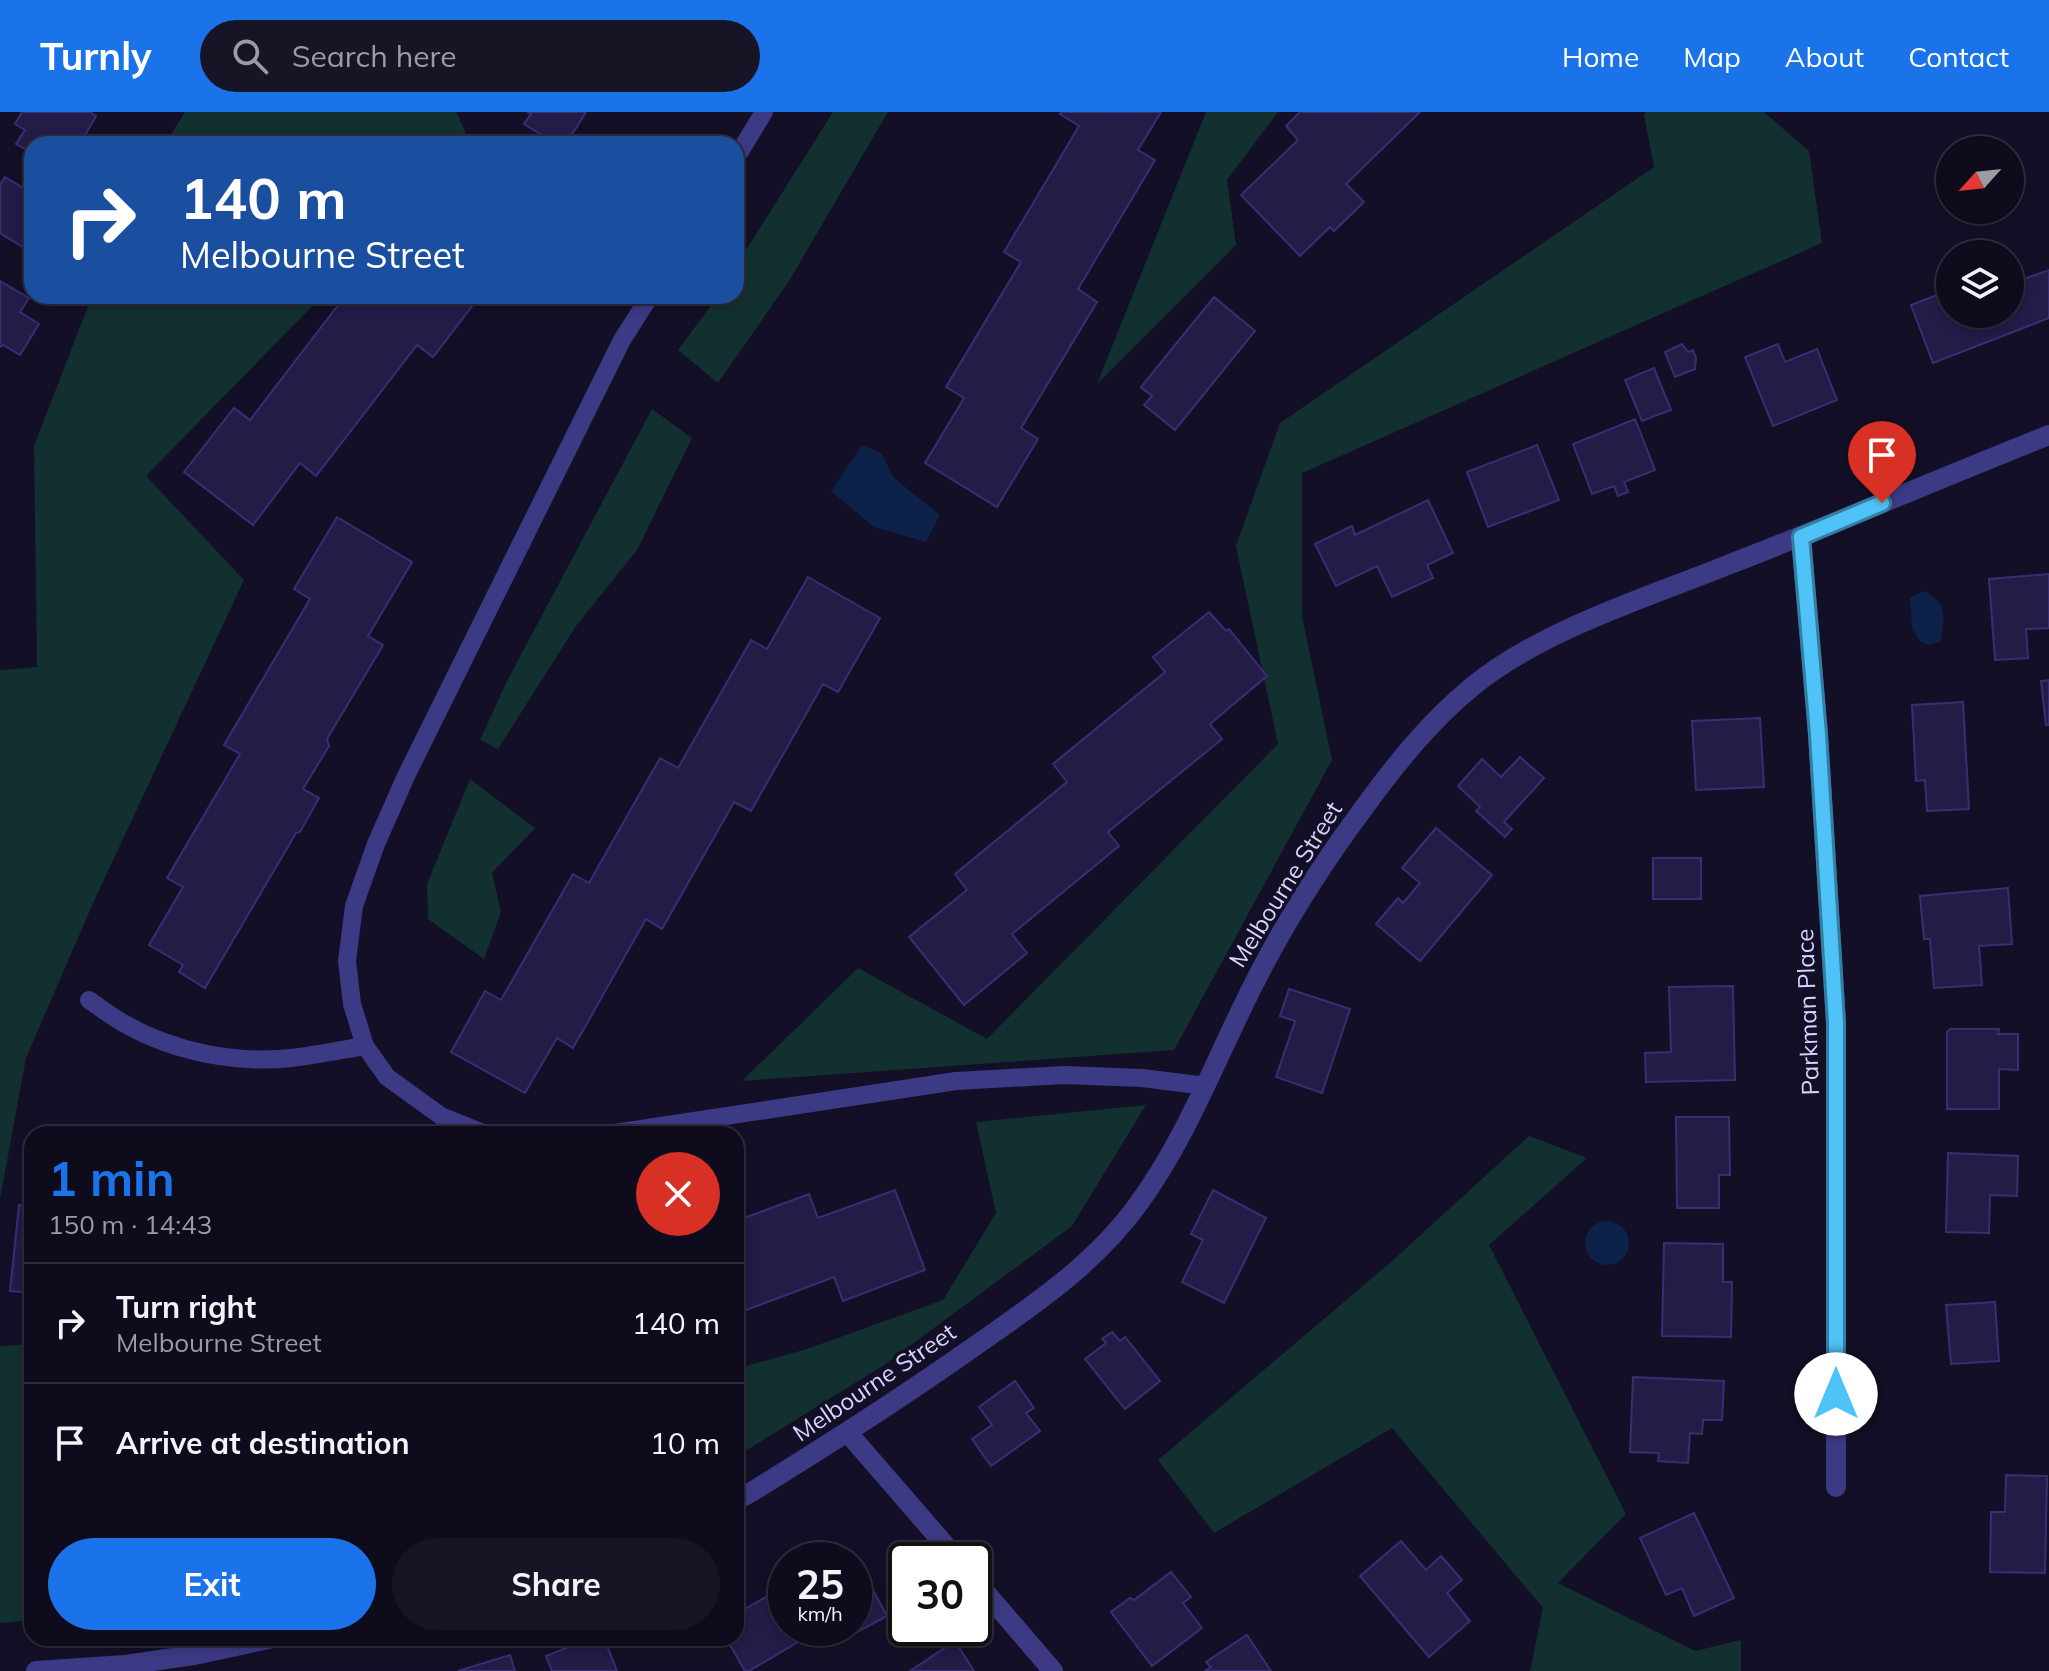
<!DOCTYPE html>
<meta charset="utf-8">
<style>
body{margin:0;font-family:Mulish,sans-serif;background:#171425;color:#f1f3f6;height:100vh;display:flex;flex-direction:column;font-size:30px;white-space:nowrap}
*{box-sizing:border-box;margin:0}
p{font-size:26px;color:#9b9ba3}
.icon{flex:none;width:44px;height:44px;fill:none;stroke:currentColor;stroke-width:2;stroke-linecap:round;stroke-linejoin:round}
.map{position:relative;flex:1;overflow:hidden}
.sheet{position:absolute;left:24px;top:1014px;width:720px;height:520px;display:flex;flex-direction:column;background:#0e0b1c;border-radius:24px;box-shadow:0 4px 12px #0003,0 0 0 2px #2e2b3b}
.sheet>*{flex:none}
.top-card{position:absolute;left:24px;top:24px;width:720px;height:168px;border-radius:24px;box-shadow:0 4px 12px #0003,0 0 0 2px #2e2b3b;background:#1a4fa0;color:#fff;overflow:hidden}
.needle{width:52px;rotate:243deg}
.controls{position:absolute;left:1936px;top:24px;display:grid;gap:16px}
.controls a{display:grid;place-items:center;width:88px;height:88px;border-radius:50%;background:#0e0b1c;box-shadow:0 4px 12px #0003,0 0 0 2px #2e2b3b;font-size:40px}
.speed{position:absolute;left:768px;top:1430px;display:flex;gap:16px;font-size:40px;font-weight:700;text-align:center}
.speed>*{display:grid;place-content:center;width:104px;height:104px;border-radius:50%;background:#0e0b1c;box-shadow:0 4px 12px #0003,0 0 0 2px #2e2b3b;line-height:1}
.speed small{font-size:20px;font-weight:400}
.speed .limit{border:4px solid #111;border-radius:12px;background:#fff;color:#111}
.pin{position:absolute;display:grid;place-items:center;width:68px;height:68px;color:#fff;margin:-82px -34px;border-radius:50% 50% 50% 0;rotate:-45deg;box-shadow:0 0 8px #0007}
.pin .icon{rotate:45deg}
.me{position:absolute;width:88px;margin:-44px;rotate:0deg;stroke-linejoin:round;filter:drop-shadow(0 0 6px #0008)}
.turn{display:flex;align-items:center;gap:28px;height:168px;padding:0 24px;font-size:36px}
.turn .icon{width:104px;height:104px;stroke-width:2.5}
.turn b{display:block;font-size:56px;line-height:68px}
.round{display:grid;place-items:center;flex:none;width:84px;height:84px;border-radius:42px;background:#171425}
.overview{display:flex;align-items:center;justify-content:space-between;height:136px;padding:0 24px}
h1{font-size:48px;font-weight:700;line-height:60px;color:#1a73e8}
.button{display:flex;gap:16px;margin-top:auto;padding:16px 24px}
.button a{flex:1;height:92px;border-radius:48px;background:#1a73e8;color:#fff;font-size:32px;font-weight:700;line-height:92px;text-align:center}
.button a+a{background:#171425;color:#f1f3f6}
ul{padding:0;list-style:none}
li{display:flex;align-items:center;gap:24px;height:120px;padding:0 24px;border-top:2px solid #2e2b3b}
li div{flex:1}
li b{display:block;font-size:30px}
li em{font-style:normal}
header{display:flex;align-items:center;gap:48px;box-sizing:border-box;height:112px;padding:0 40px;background:#1a73e8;color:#fff}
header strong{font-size:38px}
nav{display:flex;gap:44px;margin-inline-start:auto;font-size:28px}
.search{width:560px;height:72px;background:#171425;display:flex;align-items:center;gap:20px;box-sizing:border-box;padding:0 28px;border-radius:44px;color:#9b9ba3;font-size:30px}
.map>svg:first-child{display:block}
</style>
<header>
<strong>Turnly</strong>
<div class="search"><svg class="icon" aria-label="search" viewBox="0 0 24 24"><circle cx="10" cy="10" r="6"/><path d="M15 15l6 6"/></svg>Search here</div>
<nav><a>Home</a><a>Map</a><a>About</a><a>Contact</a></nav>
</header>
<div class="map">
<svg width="2049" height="1559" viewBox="0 0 2049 1559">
<rect width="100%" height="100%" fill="#130f26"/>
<g fill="#12302f">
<path d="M185,0H456L471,32H165Z"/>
<path d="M833,0H888L789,169L718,271L678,238L718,184H736V154Z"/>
<path d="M1206,0H1278L1227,68L1236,133L1097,272Z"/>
<path d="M1646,0H1764L1809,39L1822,131L1302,361V504L1332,648L1174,938L742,969L858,856L987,927L1278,632L1236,434L1280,311L1654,55L1644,3Z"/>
<path d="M92,184H322L146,364L244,468L94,789L26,946L0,1087V558L37,555L34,334Z"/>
<path d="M652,297L692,326L637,438L576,514L498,637L480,628L508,567Z"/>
<path d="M470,667L535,716L492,761L501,800L484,847L428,807L427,772Z"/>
<path d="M1146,993L1072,1114L884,1253L736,1345V1257L807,1237L943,1188L996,1101L976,1010Z"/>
<path d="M1529,1024L1587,1046L1489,1133L1626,1402L1558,1471L1695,1539L1741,1528V1559H1530L1543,1496L1392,1316L1214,1421L1158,1348L1391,1150Z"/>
<path d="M32,1232V1508L0,1511V1234Z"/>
</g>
<g fill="#0c2248">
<path d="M862,333L881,341L894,366L940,403L926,430L874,415L831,379Z"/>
<path d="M1923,479C1948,489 1945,507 1940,530L1930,533L1921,530L1912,517L1910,486Z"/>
<circle cx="1607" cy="1131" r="22"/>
</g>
<g fill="#241b47" stroke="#3b2d73" stroke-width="2">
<path d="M22,0H90L96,4L80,32H32V41L16,32L25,18L15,12Z"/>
<path d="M527,0H586L566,32H556L524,12L531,2Z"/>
<path d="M1061,0H1161L1138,38L1155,48L1078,177L1097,190L1021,316L1038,327L997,395L925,351L964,286L946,275L1021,150L1004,140L1079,14L1060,2Z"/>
<path d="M1300,0H1420L1346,72L1364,90L1334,119L1330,115L1300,144L1241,83L1298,28L1286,14Z"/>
<path d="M5,65L32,81V127L26,137L0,121V73Z"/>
<path d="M2049,158V206L1933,251L1911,193L1950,178V202H2010V177L2022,173L2021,168Z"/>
<path d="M0,169L29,186L20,200L39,212L20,243L3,233L0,235Z"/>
<path d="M345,184H360L368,190L372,184H480L433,245L417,233L316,364L300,351L253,413L184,360L234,296L250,308Z"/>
<path d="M1214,185L1255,219L1175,318L1144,293L1152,284L1141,275Z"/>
<path d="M1682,232L1688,240L1693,238L1696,246L1695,257L1675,265L1665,240Z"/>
<path d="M1778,232L1785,250L1817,237L1837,288L1773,314L1745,245Z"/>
<path d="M1654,256L1671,298L1642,309L1625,268Z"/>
<path d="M1635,307L1655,358L1624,370L1628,380L1618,384L1614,374L1592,382L1573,332Z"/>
<path d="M1537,333L1559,388L1488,415L1467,360Z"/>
<path d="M1428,388L1453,441L1427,453L1433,466L1392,485L1377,454L1336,474L1315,432L1352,414L1355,423Z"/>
<path d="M337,405L412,450L368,524L383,533L327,627L329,634L303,677L319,686L300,720L296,721L205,876L179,860L183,853L149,833L183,775L167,766L240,642L224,633L310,487L294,477Z"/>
<path d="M2049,462V516L2026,517L2028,546L1995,548L1989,467Z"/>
<path d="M808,465L880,506L838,580L823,572L751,699L734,690L662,817L646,807L573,936L557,926L525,981L451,940L485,879L501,888L573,762L589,771L660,646L678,656L751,528L767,537Z"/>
<path d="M1209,500L1226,519L1229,517L1267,564L1210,612L1222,627L1108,720L1119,734L1012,822L1027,841L964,893L909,825L967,778L955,762L1067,670L1053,652L1165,560L1153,545Z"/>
<path d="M2049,568V613H2046L2041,569Z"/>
<path d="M1963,590L1969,697L1927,699L1925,668L1916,669L1912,593Z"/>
<path d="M1760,606L1764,675L1696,678L1692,609Z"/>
<path d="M1520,645L1544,666L1504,710L1512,717L1505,725L1476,699L1480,695L1458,674L1482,647L1501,665Z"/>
<path d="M1436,716L1492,763L1420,849L1376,812L1398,786L1403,791L1420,771L1402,756Z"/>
<rect x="1653" y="746" width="48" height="41"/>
<path d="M2008,776L2012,832L1979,834L1982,873L1934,876L1930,827H1924L1920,784Z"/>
<path d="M1733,874L1735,968L1646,970L1645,941L1671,940L1669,875Z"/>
<path d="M1289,877L1350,897L1322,981L1276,965L1295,909L1280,904Z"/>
<path d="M1950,917H1999L1998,922H2018V958L1999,957V997H1947V920Z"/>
<path d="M1676,1005H1729L1730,1063H1719V1096H1677Z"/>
<path d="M1948,1041L2018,1044L2017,1084L1990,1083L1989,1121L1946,1120Z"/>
<path d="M895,1078L925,1158L843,1189L834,1165L736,1202V1109L809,1082L818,1106Z"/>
<path d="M1213,1078L1266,1106L1224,1191L1182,1170L1203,1128L1191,1122Z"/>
<path d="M19,1093L32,1095V1181L10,1179Z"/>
<path d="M1664,1131L1723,1132V1170H1732L1731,1225L1662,1224Z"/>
<path d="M1995,1190L1999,1249L1951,1252L1946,1193Z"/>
<path d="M1112,1220L1120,1229L1125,1225L1160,1269L1125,1297L1085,1247L1106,1231L1102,1227Z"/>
<path d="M1633,1265L1724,1269L1722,1308H1703L1702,1322L1690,1321L1688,1351L1658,1349L1659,1341L1630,1340Z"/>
<path d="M1015,1269L1034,1296L1026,1301L1040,1319L991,1354L972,1327L992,1313L979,1295Z"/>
<path d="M2006,1363L2047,1364L2045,1461L1990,1460L1991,1400H2005Z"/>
<path d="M1694,1401L1734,1486L1694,1504L1682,1476L1666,1483L1640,1426Z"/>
<path d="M1401,1429L1426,1458L1441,1444L1462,1468L1447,1481L1470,1509L1429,1545L1360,1464Z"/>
<path d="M852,1439L887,1504L833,1533L823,1516H854V1448H836Z"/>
<path d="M1171,1460L1191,1485L1183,1491L1202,1516L1152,1554L1111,1500L1130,1486L1134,1488Z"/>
<path d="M773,1481L786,1504V1516H793L800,1529L749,1559H745L726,1526H736V1502Z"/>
<path d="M1247,1523L1271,1559H1205L1211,1555L1206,1550Z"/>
<path d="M591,1526H604L617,1559H552L546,1544Z"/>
<path d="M955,1529L974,1559H910Z"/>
<path d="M510,1543L515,1559H458Z"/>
</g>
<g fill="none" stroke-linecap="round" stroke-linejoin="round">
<g stroke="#3d3a85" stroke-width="18">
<path d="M736,46L764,0"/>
<path d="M89,888C101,896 112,905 125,912C174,940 236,952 292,946C316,943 341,938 365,934"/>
<path d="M486,1022L441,1004L387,965L365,934L352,892L347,849L354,794L376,732L406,664L622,228L650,184"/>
<path d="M608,1022L956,969L1064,963L1142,966L1206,974"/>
</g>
<g stroke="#3d3a85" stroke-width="20">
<path d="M1801,425L1818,622L1836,911V1375"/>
<path d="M848,1321L958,1448"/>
<path d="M736,1388L748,1382C825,1335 901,1286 975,1234C1035,1192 1095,1152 1139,1091C1182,1032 1209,964 1241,898C1274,828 1316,760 1363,697C1395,653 1430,609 1473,574C1542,518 1643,487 1725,454C1834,412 1941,366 2049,323"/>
<path d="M974,1467L1053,1559"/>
<path d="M36,1559L125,1553L194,1543L273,1526"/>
</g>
</g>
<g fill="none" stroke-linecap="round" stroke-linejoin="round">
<defs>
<path id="route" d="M1836,1282V911L1818,622L1801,425L1882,391"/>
</defs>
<use href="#route" stroke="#337fa1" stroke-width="20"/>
<use href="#route" stroke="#4fc3f7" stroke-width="14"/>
</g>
<g text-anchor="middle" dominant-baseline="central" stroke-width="7" stroke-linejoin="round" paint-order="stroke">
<g font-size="24" fill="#d9d4ff" stroke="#130f26">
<text transform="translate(1285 772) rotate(-58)">Melbourne Street</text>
<text transform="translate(1807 900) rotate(-92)">Parkman Place</text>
<text transform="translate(874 1270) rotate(-34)">Melbourne Street</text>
</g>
</g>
</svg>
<div class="controls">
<a><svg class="needle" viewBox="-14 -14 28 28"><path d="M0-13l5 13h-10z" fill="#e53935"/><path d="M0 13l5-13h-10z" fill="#9b9ba3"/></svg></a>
<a><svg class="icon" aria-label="layers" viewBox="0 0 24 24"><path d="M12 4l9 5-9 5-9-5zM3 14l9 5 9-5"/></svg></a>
</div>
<div class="speed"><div>25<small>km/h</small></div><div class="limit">30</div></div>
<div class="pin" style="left:1882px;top:391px;background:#d93025"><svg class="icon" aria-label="arrive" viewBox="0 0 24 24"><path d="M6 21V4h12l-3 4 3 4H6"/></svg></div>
<svg class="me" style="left:1836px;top:1282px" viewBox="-20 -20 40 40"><circle r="19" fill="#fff"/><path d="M0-13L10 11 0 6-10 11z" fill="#4fc3f7"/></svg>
<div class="top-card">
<div class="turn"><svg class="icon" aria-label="right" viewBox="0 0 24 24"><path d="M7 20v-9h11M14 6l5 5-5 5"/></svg><div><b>140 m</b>Melbourne Street</div></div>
</div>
<section class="sheet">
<div class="overview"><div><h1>1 min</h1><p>150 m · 14:43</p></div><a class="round" style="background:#d93025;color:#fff"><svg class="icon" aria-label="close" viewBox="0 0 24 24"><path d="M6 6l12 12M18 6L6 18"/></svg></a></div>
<ul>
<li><svg class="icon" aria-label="right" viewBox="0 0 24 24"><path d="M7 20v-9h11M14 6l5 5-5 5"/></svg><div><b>Turn right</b><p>Melbourne Street</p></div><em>140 m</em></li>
<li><svg class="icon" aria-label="arrive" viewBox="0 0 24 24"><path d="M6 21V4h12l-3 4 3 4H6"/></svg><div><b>Arrive at destination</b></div><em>10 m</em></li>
</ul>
<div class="button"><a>Exit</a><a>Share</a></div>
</section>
</div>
